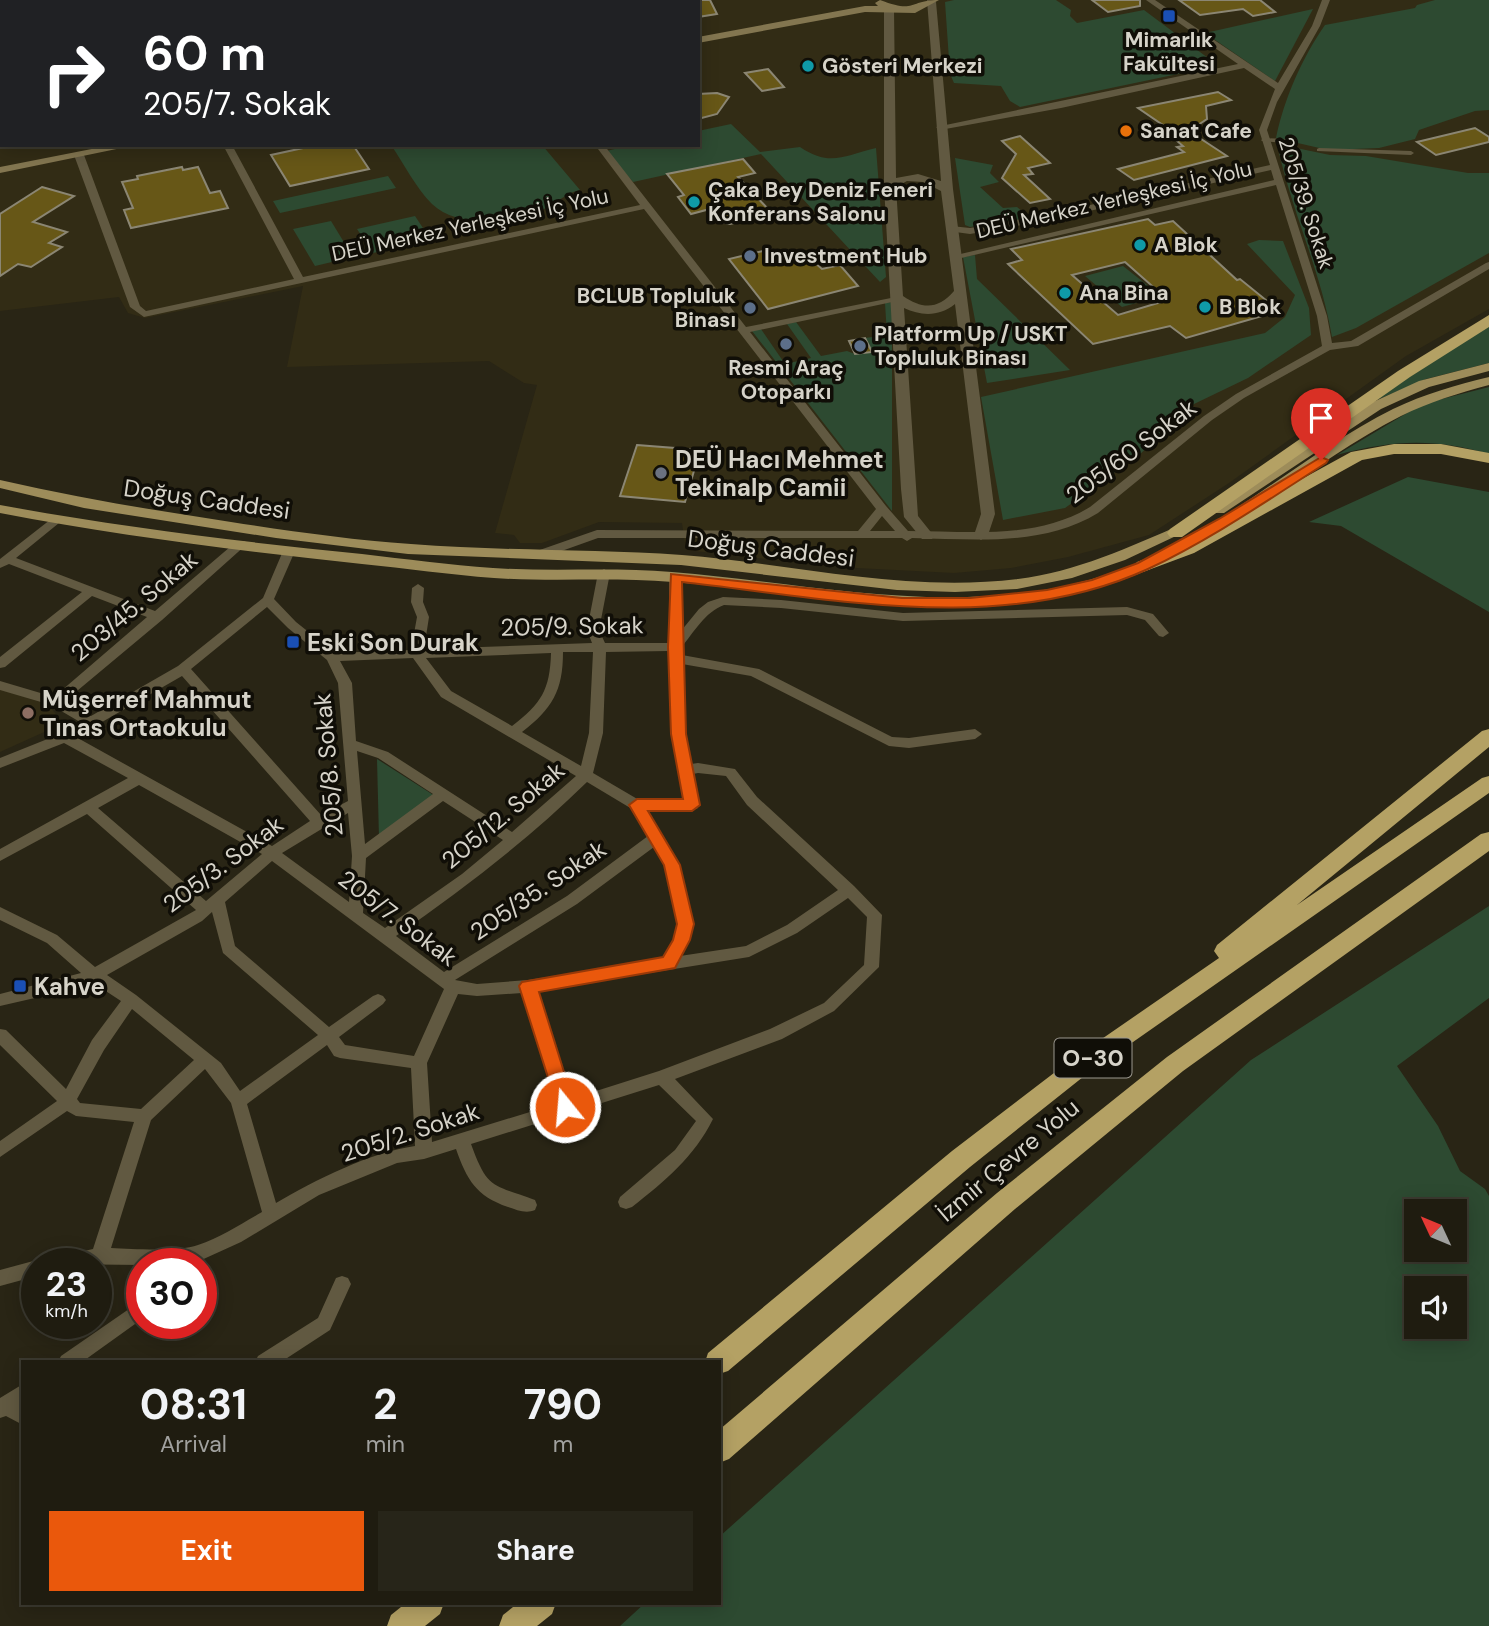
<!DOCTYPE html>
<meta charset="utf-8">
<style>
body{margin:0;font-family:"DM Sans",sans-serif;background:#272519;color:#f1f3f6;height:100vh;display:flex;flex-direction:column;font-size:26px;white-space:nowrap}
*{box-sizing:border-box;margin:0}
p{font-size:23px;color:#a1a19f}
.icon{flex:none;width:38px;height:38px;fill:none;stroke:currentColor;stroke-width:2;stroke-linecap:round;stroke-linejoin:round}
.map{position:relative;flex:1;overflow:hidden}
.sheet{position:absolute;left:21px;top:1360px;width:700px;height:245px;display:flex;flex-direction:column;background:#1f1c10;border-radius:0px;box-shadow:0 4px 18px #0003,0 0 0 2px #3c3a30}
.sheet>*{flex:none}
.top-card{position:absolute;left:0px;top:0px;width:700px;height:147px;box-shadow:0 4px 18px #0003,0 0 0 2px #3c3a30;background:#202124;color:#fff;overflow:hidden}
.needle{width:46px;rotate:314deg}
.fabs{position:absolute;left:1404px;top:1199px;display:grid;gap:14px}
.fabs a{display:grid;place-items:center;width:63px;height:63px;border-radius:0px;background:#1f1c10;box-shadow:0 4px 18px #0003,0 0 0 2px #3c3a30;font-size:35px}
.speed{position:absolute;left:21px;top:1248px;display:flex;gap:14px;font-size:35px;font-weight:700;text-align:center}
.speed>*{display:grid;place-content:center;width:91px;height:91px;border-radius:50%;background:#1f1c10;box-shadow:0 4px 18px #0003,0 0 0 2px #3c3a30;line-height:1}
.speed small{font-size:18px;font-weight:400}
.speed .limit{border:10px solid #d22;background:#fff;color:#111}
.pin{position:absolute;display:grid;place-items:center;width:60px;height:60px;color:#fff;margin:-72px -30px;border-radius:50% 50% 50% 0;rotate:-45deg;box-shadow:0 0 7px #0007}
.pin .icon{rotate:45deg}
.me{position:absolute;width:77px;margin:-38px;rotate:343deg;stroke-linejoin:round;filter:drop-shadow(0 0 5px #0008)}
.turn{display:flex;align-items:center;gap:24px;height:147px;padding:0 28px;font-size:32px}
.turn .icon{width:91px;height:91px;stroke-width:2.5}
.turn b{display:block;font-size:49px;line-height:60px}
.eta{display:flex;justify-content:space-evenly;align-items:center;height:119px;text-align:center}
.eta b{font-size:42px;font-weight:700;line-height:49px}
.cta{display:flex;gap:14px;margin-top:auto;padding:14px 28px}
.cta a{flex:1;height:80px;border-radius:0px;background:#ea580c;color:#fff;font-size:28px;font-weight:700;line-height:80px;text-align:center}
.cta a+a{background:#272519;color:#f1f3f6}
.map>svg:first-child{display:block}
</style>
<div class="map">
<svg width="1489" height="1626" viewBox="0 0 1489 1626">
<rect width="100%" height="100%" fill="#292515"/>
<g fill="#322c15">
<path d="M56,0H1489V309L1406,356L1229,483L1149,535L1068,557L1011,568L954,573L837,567L686,550L682,523L599,522L542,543H520L514,535L495,533L537,385L524,383L489,361L287,367L303,286L145,318L128,313L119,297L0,311V4L2,145H698V2H33Z"/>
<path d="M0,689L47,704L64,723L0,752Z"/>
</g>
<g fill="#2d4a31" fill-rule="evenodd">
<path d="M954,0H1056L1071,10L1070,16L1077,23L1144,10L1208,58L1194,63L1202,69L1020,107L1010,101L1001,86L954,83L950,74L945,2Z"/>
<path d="M1435,0H1489V110L1475,111L1419,130L1415,139L1379,148L1328,150L1276,138C1284,99 1302,58 1325,25L1415,8L1417,5Z"/>
<path d="M1313,9L1275,81L1205,33Z"/>
<path d="M731,124L760,152L800,147C830,167 843,156 876,148L886,277L880,282L761,154L633,182L606,151L632,145H698V131Z"/>
<path d="M1277,144L1330,155L1366,156L1468,173H1489V253L1356,328L1332,337C1321,271 1291,210 1277,144Z"/>
<path d="M391,145H542L580,190C563,194 554,206 537,212C507,223 457,228 432,204C416,188 404,164 391,145Z"/>
<path d="M955,158L993,165L990,173L999,182L980,187L1003,208L1017,207L1030,218L970,227L965,225Z"/>
<path d="M388,176L396,188L280,213L273,201Z"/>
<path d="M415,216L431,240L373,253L357,229Z"/>
<path d="M331,221L353,257L315,266L293,229Z"/>
<path d="M1259,240L1283,241L1309,308L1311,335L1248,378L1194,404L1139,455L1065,508L1003,520L981,397L1265,333L1285,317L1295,295L1247,244Z"/>
<path d="M975,255L977,279L1070,370L987,383L963,257Z"/>
<path d="M1123,266L1161,296L1122,307L1085,276Z"/>
<path d="M892,302V511L752,331L761,329L785,364L811,358L787,324L796,322L821,356L847,351L855,354L872,352L865,338L887,335L885,303Z"/>
<path d="M1489,324V363L1426,379L1372,402Z"/>
<path d="M1489,387V454C1434,438 1392,440 1337,455L1422,404Z"/>
<path d="M1408,477L1489,492V612L1341,526L1309,522Z"/>
<path d="M377,759L435,796L379,838Z"/>
<path d="M1489,906V998L1397,1066L1438,1126L1460,1171L1485,1189L1489,1196V1626H620L645,1603H719V1537L1251,1060ZM1416,1211H1454V1250H1416ZM1416,1288H1454V1326H1416Z"/>
</g>
<g fill="#675717" stroke="#8b8673" stroke-width="2" fill-rule="evenodd">
<path d="M698,0H710L717,14L698,17Z"/>
<path d="M1092,0H1140V6L1108,12Z"/>
<path d="M1179,0H1260L1275,12L1253,16L1243,9L1200,15Z"/>
<path d="M768,69L784,87L762,91L745,73Z"/>
<path d="M1218,92L1231,100L1206,106L1207,119L1189,131L1227,156L1134,180L1118,169L1184,152L1177,147L1183,146L1170,135L1176,134L1138,108Z"/>
<path d="M717,93L729,97L717,114L698,119V94Z"/>
<path d="M1475,128L1489,137V142L1436,155L1417,142Z"/>
<path d="M1020,136L1050,163L1028,168L1033,174L1024,175L1050,199L1030,203L1002,178L1016,154L1002,141Z"/>
<path d="M317,145H353L369,169L290,186L271,155Z"/>
<path d="M743,159L755,173L738,177L769,210L761,212L765,216L730,224L721,222L710,209L691,214L678,197L684,195L667,174Z"/>
<path d="M182,167L183,170L198,167L210,193L220,191L228,208L131,228L124,210L133,208L122,182L138,179L137,176Z"/>
<path d="M42,187L74,196L33,222L67,232L49,243L62,247L31,267L18,264L0,276V214Z"/>
<path d="M1148,219L1155,225L1173,221L1237,280L1240,279L1272,305L1254,308L1262,316L1186,338L1170,326L1093,344L1008,264L1022,260L1011,249ZM1125,262L1168,300L1118,315L1072,275Z"/>
<path d="M771,249L780,260L807,256L822,269L840,265L858,286L768,309L729,259Z"/>
<path d="M865,338L872,352L855,354L849,341Z"/>
<path d="M637,445L700,450L685,502L620,496Z"/>
</g>
<g fill="none" stroke-linecap="round" stroke-linejoin="round">
<g fill="#615941" fill-rule="evenodd">
<path d="M1264,138L1285,139L1288,141L1285,143L1262,141L1261,140Z"/>
<path d="M1319,148L1411,151L1414,153L1411,155L1317,151V149Z"/>
</g>
<g fill="#615941" fill-rule="evenodd">
<path d="M1146,0H1155L1278,83L1312,26L1322,0H1330L1320,26L1277,102L1267,130L1327,316L1332,343L1351,341L1486,263L1489,262V269L1358,346L1330,350L1244,398L1212,420L1098,513C1042,547 975,539 912,538L907,541L902,538H598L542,558H534L532,555L534,552L597,530L858,531L876,509L644,209L144,317L130,307L74,155L79,152L84,155L140,306L146,311L294,279L223,145H232L303,277L640,205L595,145H604L746,327L901,296V300L897,301L750,332L886,506L908,531C969,531 1036,540 1090,507L1204,416L1236,394L1322,346L1317,316L1276,185L957,259L952,256L1274,180L1271,170L1045,221L970,234L948,231L946,229L951,226L970,228L1045,215L1270,165L1259,130L1275,89L1244,68L1061,108L940,130L936,127L1238,64ZM882,516L895,531H870Z"/>
<path d="M55,516L61,520L59,523L16,558L155,611L237,541H245L247,544L162,620L65,701L91,716L178,666L263,598L283,551L289,547L295,551L274,599L296,622L335,653L411,650L417,617L411,602L412,588L418,584L424,588L423,602L429,617L424,649L592,643L587,630L598,573L604,569L610,573L599,630L605,643H669V577L675,573L681,577V631L699,609L708,602L723,597L781,600L903,613L1127,607L1153,614L1169,633L1163,637L1159,636L1145,620L1127,615L903,621L781,608L724,605C705,612 694,632 681,648L682,655L759,669L892,737L909,738L975,729L982,734L975,739L909,748L889,746L751,676L682,664L686,734L691,764L698,763L735,769L757,797L854,886L882,915L879,967L834,1011L782,1039L675,1079L713,1119C694,1157 665,1181 632,1207L626,1209L620,1207L618,1202L620,1197L675,1150L696,1121L659,1085L471,1144C488,1191 493,1184 535,1200L537,1205L535,1210C526,1214 517,1210 508,1207C476,1196 467,1180 456,1149L424,1159L397,1163L319,1195L241,1242L197,1262L142,1265L51,1264L53,1258L93,1249L134,1122L76,1116L67,1111L0,1157V1141L57,1101L0,1045V1029L6,1030L66,1089L92,1040L121,1001L92,982L61,992L0,1006V994L81,973L47,943L0,920V907L57,935L95,967L196,910L87,814L0,861V849L128,778L64,743L0,768V758L60,734L80,722L51,705L0,690V681L54,697L147,617L92,596L5,667L0,668V657L82,592L9,564L0,568V559ZM267,607L288,628L327,660L338,683L348,801L321,815L191,669ZM669,651L672,734L684,800H639L593,773L603,733L606,652ZM563,652H593L589,733L581,766L522,732C552,709 563,691 563,652ZM551,653C550,690 541,704 512,726L451,691L426,658ZM413,658L441,697L576,776L512,832L388,752L356,741L352,683L340,661ZM182,676L310,821L272,846L76,737ZM357,751L378,758L433,794L365,844ZM698,773L726,776L747,805L838,890L787,925L746,946L680,956L688,940L692,924L679,865L647,810L697,809L699,805L693,774ZM587,782L632,809L648,836L567,896L444,972L396,936C463,889 528,840 587,782ZM139,785L262,854L206,901L98,808ZM443,801L503,840L462,874L385,928L363,913L366,858ZM348,813L352,856L349,902L282,853ZM654,847L665,865L678,924L674,940L664,959L528,980L477,984L455,980L577,904ZM272,861L444,989L414,1056L345,1045L339,1037L383,1004L386,1000L383,996L378,994L373,996L329,1027L235,946L225,902ZM848,898L867,917L864,965L824,1003L770,1029L659,1071L571,1099L537,991L749,957L797,933ZM212,912L223,953L318,1035L240,1091L221,1063L136,995L107,975L202,921ZM522,993L556,1104L432,1142L427,1063L458,994L477,996ZM132,1009L194,1060L141,1109L80,1103L77,1099L104,1050ZM327,1045L334,1056L340,1058L411,1068L415,1146C371,1152 315,1180 276,1203L247,1104ZM205,1069L231,1103L262,1212C241,1224 221,1237 198,1245C178,1252 134,1249 111,1248L151,1120Z"/>
<path d="M37,1260L44,1264H37V1276L0,1286V1270Z"/>
<path d="M342,1276L348,1278L351,1284L330,1330L281,1362H255L258,1356L318,1318L336,1278Z"/>
<path d="M142,1300V1319L82,1362H58L61,1356Z"/>
<path d="M23,1384V1425L6,1416L0,1418V1398Z"/>
</g>
<path fill="#615941" fill-rule="evenodd" d="M927,0L936,2L953,189L995,514L988,535L981,540L974,535L981,514L955,304C939,317 921,316 904,308L918,516L934,536L932,539H922L904,517L901,489L884,186V9L889,6L894,9L896,178L918,174L941,181ZM907,181L923,182L941,191L954,291C938,310 922,309 903,296L896,187Z"/>
<g fill="#837650" fill-rule="evenodd">
<path d="M880,0C916,14 909,0 939,0L915,13L865,12L698,43V37L865,6H878L875,3Z"/>
<path d="M112,145H136L0,173V167Z"/>
</g>
<g fill="#9d8c5a" fill-rule="evenodd">
<path d="M1489,363V371L1429,387L1381,409L1224,513H1214L1212,510L1371,403L1419,381Z"/>
<path d="M1489,377V385C1459,393 1429,402 1401,416C1298,469 1211,557 1097,588C952,627 819,594 673,582C613,577 553,582 494,578C450,575 406,568 362,564C241,551 120,536 0,513V505C120,527 241,542 362,554C406,559 449,565 493,568C553,572 613,567 672,572C811,583 951,618 1089,580C1203,549 1290,461 1393,409C1424,394 1456,385 1489,377Z"/>
<path d="M0,480C77,498 153,510 231,522C290,531 351,540 411,544C501,551 592,549 682,555C793,564 905,593 1018,579C1076,572 1129,547 1183,524H1193L1195,527L1125,560L1072,578L1017,589L955,592L897,590L681,565L408,554L276,538L84,508L0,488Z"/>
</g>
<g fill="#b4a164" fill-rule="evenodd">
<path d="M1489,315V327L1410,377L1182,537H1170L1167,533L1170,529L1398,371Z"/>
<path d="M1394,444H1441L1489,453V463L1441,454H1394L1362,460L1194,553L1143,572L1134,566L1137,562L1182,545L1351,452Z"/>
<path d="M1489,729V747L1297,905L1482,778L1489,776V793L1083,1077L970,1167L728,1371L719,1374V1362H705L708,1353L952,1151L1067,1063L1219,958L1214,951L1217,945L1482,731Z"/>
<path d="M1489,832V851L1183,1071L1015,1209L729,1459L719,1463V1430L997,1193L1167,1057L1481,834Z"/>
<path d="M406,1603H444L440,1614L425,1626H387L391,1615Z"/>
<path d="M518,1603H556L552,1614L537,1626H499L503,1615Z"/>
</g>
</g>
<path fill="#ea580c" stroke="#983908" stroke-width="2" d="M1321,457L1328,460L1326,463C1268,500 1210,540 1148,569C1002,636 835,599 682,582L686,734L700,805L692,811H648L680,865L694,924L690,940L675,968L539,992L575,1107L572,1112L565,1115L559,1112L519,986L522,982L663,957L673,940L677,924L664,865L629,805L637,799H683L671,734L668,647L671,574L902,598H970L1047,590L1092,580L1138,563L1219,519Z"/>
<g fill="#1a4fb4" stroke="#100e07" stroke-width="2.5">
<rect x="1162" y="9" width="14" height="14" rx="3.5"/>
<rect x="286" y="635" width="14" height="14" rx="3.5"/>
<rect x="13" y="979" width="14" height="14" rx="3.5"/>
</g>
<g fill="#0f9aa8" stroke="#100e07" stroke-width="2.5">
<circle cx="808" cy="66" r="7"/>
<circle cx="694" cy="202" r="7"/>
<circle cx="1140" cy="245" r="7"/>
<circle cx="1065" cy="293" r="7"/>
<circle cx="1205" cy="307" r="7"/>
</g>
<circle fill="#e8710a" stroke="#100e07" stroke-width="2.5" cx="1126" cy="131" r="7"/>
<g fill="#5c6f8a" stroke="#100e07" stroke-width="2.5">
<circle cx="750" cy="256" r="7"/>
<circle cx="750" cy="308" r="7"/>
<circle cx="786" cy="344" r="7"/>
<circle cx="860" cy="346" r="7"/>
</g>
<circle fill="#6b7280" stroke="#100e07" stroke-width="2.5" cx="661" cy="473" r="7"/>
<circle fill="#8d6e63" stroke="#100e07" stroke-width="2.5" cx="28" cy="713" r="7"/>
<g text-anchor="middle" dominant-baseline="central" stroke-width="7" stroke-linejoin="round" paint-order="stroke">
<g font-size="21" font-weight="bold" fill="#d6d3c9" stroke="#100e07" text-anchor="start">
<text x="1169" y="40" text-anchor="middle">Mimarlık<tspan x="1169" dy="24">Fakültesi</tspan></text>
<text x="822" y="66">Gösteri Merkezi</text>
<text x="1140" y="131">Sanat Cafe</text>
<text x="708" y="190">Çaka Bey Deniz Feneri<tspan x="708" dy="24">Konferans Salonu</tspan></text>
<text x="1154" y="245">A Blok</text>
<text x="764" y="256">Investment Hub</text>
<text x="1079" y="293">Ana Bina</text>
<text x="736" y="296" text-anchor="end">BCLUB Topluluk<tspan x="736" dy="24">Binası</tspan></text>
<text x="1219" y="307">B Blok</text>
<text x="874" y="334">Platform Up / USKT<tspan x="874" dy="24">Topluluk Binası</tspan></text>
<text x="786" y="368" text-anchor="middle">Resmi Araç<tspan x="786" dy="24">Otoparkı</tspan></text>
</g>
<g font-size="21" fill="#d6d3c9" stroke="#100e07">
<text transform="translate(1114 200) rotate(-13)">DEÜ Merkez Yerleşkesi İç Yolu</text>
<text transform="translate(1306 203) rotate(72)">205/39. Sokak</text>
<text transform="translate(470 225) rotate(-12)">DEÜ Merkez Yerleşkesi İç Yolu</text>
</g>
<rect fill="#100e07" stroke="#9b988f" stroke-width="2" x="1054.5" y="1038.5" width="77" height="39" rx="5"/>
<g font-size="23" font-weight="bold" fill="#d6d3c9">
<text x="1093" y="1058">O-30</text>
</g>
<g font-size="24" fill="#d6d3c9" stroke="#100e07">
<text transform="translate(1131 451) rotate(-37)">205/60 Sokak</text>
<text transform="translate(207 499) rotate(8)">Doğuş Caddesi</text>
<text transform="translate(771 548) rotate(7)">Doğuş Caddesi</text>
<text transform="translate(134 606) rotate(-40)">203/45. Sokak</text>
<text transform="translate(572 626) rotate(-1)">205/9. Sokak</text>
<text transform="translate(328 765) rotate(-95)">205/8. Sokak</text>
<text transform="translate(503 815) rotate(-40)">205/12. Sokak</text>
<text transform="translate(223 864) rotate(-37)">205/3. Sokak</text>
<text transform="translate(538 890) rotate(-34)">205/35. Sokak</text>
<text transform="translate(398 918) rotate(37)">205/7. Sokak</text>
<text transform="translate(410 1132) rotate(-18)">205/2. Sokak</text>
<text transform="translate(1008 1160) rotate(-40)">İzmir Çevre Yolu</text>
</g>
<g font-size="24" font-weight="bold" fill="#d6d3c9" stroke="#100e07" text-anchor="start">
<text x="675" y="459">DEÜ Hacı Mehmet<tspan x="675" dy="28">Tekinalp Camii</tspan></text>
<text x="307" y="642">Eski Son Durak</text>
<text x="42" y="699">Müşerref Mahmut<tspan x="42" dy="28">Tınas Ortaokulu</tspan></text>
<text x="34" y="986">Kahve</text>
</g>
</g>
</svg>
<div class="fabs">
<a><svg class="needle" viewBox="-14 -14 28 28"><path d="M0-13l5 13h-10z" fill="#e53935"/><path d="M0 13l5-13h-10z" fill="#a1a19f"/></svg></a>
<a><svg class="icon" aria-label="sound" viewBox="0 0 24 24"><path d="M4 9h4l5-4v14l-5-4H4zM17 9q2 3 0 6"/></svg></a>
</div>
<div class="speed"><div>23<small>km/h</small></div><div class="limit">30</div></div>
<div class="pin" style="left:1321px;top:460px;background:#d93025"><svg class="icon" aria-label="arrive" viewBox="0 0 24 24"><path d="M6 21V4h12l-3 4 3 4H6"/></svg></div>
<svg class="me" style="left:565px;top:1107px" viewBox="-20 -20 40 40"><circle r="17" fill="#ea580c" stroke="#fff" stroke-width="3"/><path d="M0-11L8 9 0 5-8 9z" fill="#fff"/></svg>
<div class="top-card">
<div class="turn"><svg class="icon" aria-label="right" viewBox="0 0 24 24"><path d="M7 20v-9h11M14 6l5 5-5 5"/></svg><div><b>60 m</b>205/7. Sokak</div></div>
</div>
<section class="sheet">
<div class="eta">
<div><b>08:31</b><p>Arrival</p></div>
<div><b>2</b><p>min</p></div>
<div><b>790</b><p>m</p></div>
</div>
<div class="cta"><a>Exit</a><a>Share</a></div>
</section>
</div>
